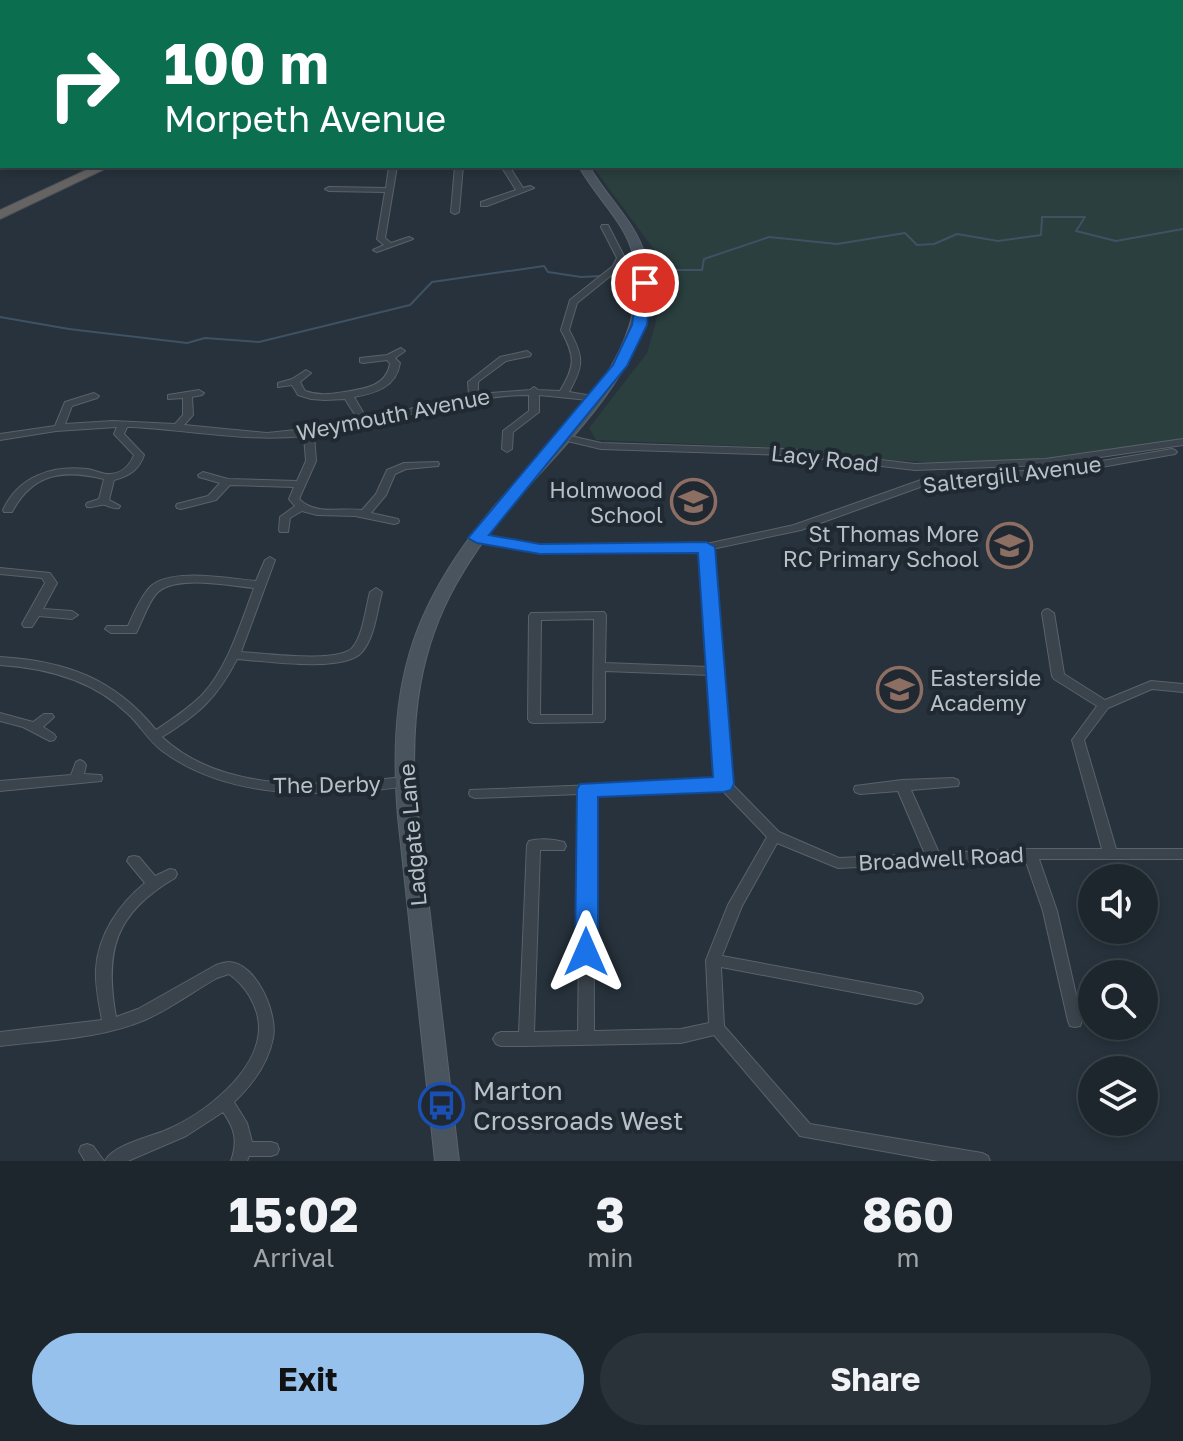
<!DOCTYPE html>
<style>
body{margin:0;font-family:"Golos Text",sans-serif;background:#2a3239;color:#f1f3f6;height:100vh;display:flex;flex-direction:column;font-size:30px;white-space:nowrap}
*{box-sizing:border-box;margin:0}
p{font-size:26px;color:#a0a5aa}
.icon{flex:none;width:44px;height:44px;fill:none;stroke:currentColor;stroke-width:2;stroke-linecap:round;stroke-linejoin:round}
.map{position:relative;height:1161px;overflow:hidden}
.side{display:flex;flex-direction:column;background:#1d262d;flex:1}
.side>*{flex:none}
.banner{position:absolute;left:0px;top:0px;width:1184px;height:168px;box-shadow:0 4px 12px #0003,0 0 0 2px #3b4349;background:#0b6e4f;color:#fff;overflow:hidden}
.fabs{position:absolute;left:1078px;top:864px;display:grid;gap:16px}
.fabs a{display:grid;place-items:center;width:80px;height:80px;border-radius:50%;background:#1d262d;box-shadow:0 4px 12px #0003,0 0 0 2px #3b4349;font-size:40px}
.pin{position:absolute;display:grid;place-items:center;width:68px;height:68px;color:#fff;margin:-34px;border:4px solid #fff;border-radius:50%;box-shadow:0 2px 8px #0007}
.me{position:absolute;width:88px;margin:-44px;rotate:0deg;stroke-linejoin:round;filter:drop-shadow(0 0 6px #0008)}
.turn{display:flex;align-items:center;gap:28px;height:168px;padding:0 32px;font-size:36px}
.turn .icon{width:104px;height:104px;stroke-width:2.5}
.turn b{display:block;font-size:56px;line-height:68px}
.eta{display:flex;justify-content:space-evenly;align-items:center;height:136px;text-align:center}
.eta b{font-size:48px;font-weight:700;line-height:56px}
.action{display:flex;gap:16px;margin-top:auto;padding:16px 32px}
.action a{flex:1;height:92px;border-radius:48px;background:#97c1ed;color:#111;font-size:32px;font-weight:700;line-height:92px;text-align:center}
.action a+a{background:#2a3239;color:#f1f3f6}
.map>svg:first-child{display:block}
</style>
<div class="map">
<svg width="1183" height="1161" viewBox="0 0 1183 1161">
<rect width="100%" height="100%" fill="#27323c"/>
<g fill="#2a3f3e">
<path d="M576,0H1143L1151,2H575Z"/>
<path d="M1183,10V439L1038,459L959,464L892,460L788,448L596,440L589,428L647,353L656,322L661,285L657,278L656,267L661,264L653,248L592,166H1182Z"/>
</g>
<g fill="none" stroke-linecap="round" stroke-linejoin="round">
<g stroke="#3f5263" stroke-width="2">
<path d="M457,0L476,2"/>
<path d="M1038,0L1048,2"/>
<path d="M89,2L99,0"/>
<path d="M434,2L441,0"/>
<path d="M656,270H702L704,259L769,237L837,244L905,233L917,245L934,244L957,234L998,241L1041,235L1042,217H1085L1076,231L1116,241L1183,229"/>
<path d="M609,276L630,274"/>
<path d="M0,317L69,329L187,343L205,338L259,342L410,305L432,282L544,266L548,272L581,277L602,276"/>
</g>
<defs>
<g id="minor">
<path d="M389,166H397L385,238L391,243L409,237L413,239L377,252L373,250L384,245L377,239L385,192L329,191L325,189L329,187L386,188Z"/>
<path d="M455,166H463L459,212L455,214L451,212Z"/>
<path d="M501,166H509L523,188L530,186L534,188L487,206H481V202L516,190Z"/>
<path d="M602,225H608L625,258L619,269L577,303L569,330C584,357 584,365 569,392L598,397V401L539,395V412L513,432L512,449L507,452L502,449L503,431L529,411V395C455,395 386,426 314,434L316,461L299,499C316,516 340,507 362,510L376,494L387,470L404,463L438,462L439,464L438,466L406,469L395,474L386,495L371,513L398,519L399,521L398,523L394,524L355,516L317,515L302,511L290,518L288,532H280L279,530L280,517L295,506L289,499L294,487L230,485L216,500L181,509L177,508L176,506L177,504L208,496L220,483L199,477L198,475L203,472L228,479L297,481L306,461L304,436C246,442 190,430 132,427H127L124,434L144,455C139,470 129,476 114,480L109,500L120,506L119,508C113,509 111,507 105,505C100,504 94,508 87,507L86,505L87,503L99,499L104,479C63,469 33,473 12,512H4L3,510C18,477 51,465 87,469C95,470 103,475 111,474C122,473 130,465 134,455L114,434L117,427L56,431L0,440V434L55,426L65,402L94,393L99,396L97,398L72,406L65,424L113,421L175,424L183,415V398L168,399V395L199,390L204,393L202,395L192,397L193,415L184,425L267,433L325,427L359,421L345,399L325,400L311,399L298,395L292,385L278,387V383L292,379L306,370L311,373L300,382L305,391C319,396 331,394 344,392C363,389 386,387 390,364L387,360L363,363L360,362V358L387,355L401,348L405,351L395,358L400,363C396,387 376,393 354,397L367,419L469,395L468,382L500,357L527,351L531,354L530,356L506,361L479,381L478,383V394L530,390L534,387L538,390L560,391C576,365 575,356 561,330L570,300L613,266L617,258L601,227Z"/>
<path d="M562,434L601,443L788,449L915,464L1045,459L1183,439V445L1045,465L915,470L788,455L601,449L559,439L557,437L559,435Z"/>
<path d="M1172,449L1175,450L1177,452L1175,454L1067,473L923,486L801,530L712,549L730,782L779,832L839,858L925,854L898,791L860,794L855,792L854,789L855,786L902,780L953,778L958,780L959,783L958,786L911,790L939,853L1030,849H1102L1072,740L1097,706L1054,679L1052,676L1042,613L1044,610L1048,609L1054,613L1064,674L1105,700L1151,681L1183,684V692L1152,689L1108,708L1084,740L1116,849H1183V859H1039L1057,911L1082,1021L1080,1026L1075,1027L1070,1026L1068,1021L1043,911L1025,859L838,868L777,843L742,906L722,956L916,992L921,994L923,998L921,1002L916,1004L721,967L724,1026L810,1124L982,1153L988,1156L990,1161H938L800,1136L714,1035L681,1043L526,1046H501L496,1044L493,1039L496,1034L501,1032H519L527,845L529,841C539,838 554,839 564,842L566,846L564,850H540L534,1032L578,1031L581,794L475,798L470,796L469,793L470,790L717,780L710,675L605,671V719L603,722L534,723L530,722L528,719L529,616L531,613L604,612L606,615L605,663L709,667L701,550L540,552L477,541L473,540L472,538L473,536L477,535L540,546L706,544L794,525L921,480L1067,467ZM594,619L593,715H540L541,620ZM721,789L767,837L728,905L706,960L709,1023L681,1029L594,1031L593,793Z"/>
<path d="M270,557L275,560L241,652C262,653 340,664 353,647C363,635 366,607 370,592L376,588L382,592C377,610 375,637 362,652C344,673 264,661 237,659C217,698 199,714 162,737C224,795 326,786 403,777L408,779L409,782L408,785C392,789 375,790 359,791C292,797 217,792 161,750C148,740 140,725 128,714C93,680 47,668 0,665V657C65,661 114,678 156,730C172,719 188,709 202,695C228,667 240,625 254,588C230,586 173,574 156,594C147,605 143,620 136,633H111L105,629L107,626H128C134,613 140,598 150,587C170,567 230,579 256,581L265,560Z"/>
<path d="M0,568L50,573L57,583L43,609L72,611L78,615L72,619L39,616L32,627H24L22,624L45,583L42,578L0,574Z"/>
<path d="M0,713L33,722L44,714H52L54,717L43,727L54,734L56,737L54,740L50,741L23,727L0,721Z"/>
<path d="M80,760L84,762L86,765L84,774L101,775L102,778L101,781L0,791V781L71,775L76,762Z"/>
<path d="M134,856L139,857L155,876L170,869L175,870L177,874L175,878C115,913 104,951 116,1017L138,1009L216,965C219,964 226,962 229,962C257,963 278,1015 273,1038C268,1064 252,1085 234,1102L247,1123L252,1142H271L277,1144L279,1149L277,1154L271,1156H249L247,1161H231C238,1141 235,1129 223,1112L186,1136L128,1161H105C112,1146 148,1137 164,1131C203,1115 260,1072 259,1026C258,1006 246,986 229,974L217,978C194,991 171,1008 147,1019C101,1039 49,1040 0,1046V1032L102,1020C99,1004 95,986 96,969C98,935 119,904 145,883L127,861L129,857Z"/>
<path d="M87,1144L93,1146L104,1161H85L79,1151L81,1146Z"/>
</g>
<path id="tertiary" d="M6,0H19L5,2Z"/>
<path id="secondary" d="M579,166H589C606,197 638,224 646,259C667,358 561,445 504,514C486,536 470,559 456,584C420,648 411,716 415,788L459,1161H435L398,817C392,743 395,672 429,604C446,569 468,538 493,508C550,440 653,359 634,259C628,224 595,197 579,166Z"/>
<path id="trunk" d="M95,166H111L0,219V210Z"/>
</defs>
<use href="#minor" stroke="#59626a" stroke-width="2"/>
<use href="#tertiary" stroke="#59626a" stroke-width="2"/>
<use href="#secondary" stroke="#59626a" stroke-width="2"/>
<use href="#trunk" stroke="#464f57" stroke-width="2"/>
<use href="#minor" fill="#3b444d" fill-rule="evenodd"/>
<use href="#tertiary" fill="#3b444d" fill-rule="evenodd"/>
<use href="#secondary" fill="#49545f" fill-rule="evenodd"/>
<use href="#trunk" fill="#666462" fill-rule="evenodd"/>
</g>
<path fill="#1a73e8" stroke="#114b97" stroke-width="2" d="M645,279L652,283L647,325L627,366L489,535L540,544L706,542L715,547L734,784L731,790L724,792L598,797V952L595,959L586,962L578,959L575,952L577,789L580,784L713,777L698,553L540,554L477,543L468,538L613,365L632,325L638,283Z"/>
<defs>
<symbol id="school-ring" viewBox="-11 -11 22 22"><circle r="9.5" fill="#202932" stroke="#8d6e63" stroke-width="1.5"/><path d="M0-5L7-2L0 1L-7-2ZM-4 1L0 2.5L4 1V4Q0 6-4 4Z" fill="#8d6e63"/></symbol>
<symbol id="bus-ring" viewBox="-11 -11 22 22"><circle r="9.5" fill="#202932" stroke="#1a4fb4" stroke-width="1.5"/><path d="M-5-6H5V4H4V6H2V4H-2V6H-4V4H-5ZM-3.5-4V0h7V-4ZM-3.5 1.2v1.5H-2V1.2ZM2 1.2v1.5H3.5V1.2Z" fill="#1a4fb4"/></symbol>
</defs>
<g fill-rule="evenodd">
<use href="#school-ring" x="668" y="476" width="51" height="51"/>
<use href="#school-ring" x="984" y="520" width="51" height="51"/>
<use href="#school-ring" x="874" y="664" width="51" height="51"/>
<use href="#bus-ring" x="416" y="1080" width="51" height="51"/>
</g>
<g text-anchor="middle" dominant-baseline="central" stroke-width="8" stroke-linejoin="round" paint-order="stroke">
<g font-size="22" fill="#b7bfc7" stroke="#202932">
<text transform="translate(393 414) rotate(-11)">Weymouth Avenue</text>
<text transform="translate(825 458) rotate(6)">Lacy Road</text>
<text transform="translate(1012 474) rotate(-7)">Saltergill Avenue</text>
<text transform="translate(327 784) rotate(-1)">The Derby</text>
<text transform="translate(412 835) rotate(-95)">Ladgate Lane</text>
<text transform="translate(941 858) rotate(-3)">Broadwell Road</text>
</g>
<g font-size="22" fill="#b7bfc7" stroke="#202932" text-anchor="end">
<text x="663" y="489">Holmwood<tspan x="663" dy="25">School</tspan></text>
<text x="979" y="533">St Thomas More<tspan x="979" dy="25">RC Primary School</tspan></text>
<text x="930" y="677" text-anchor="start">Easterside<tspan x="930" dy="25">Academy</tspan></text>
</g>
<g font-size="26" fill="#b7bfc7" stroke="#202932" text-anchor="start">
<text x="473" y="1090">Marton<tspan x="473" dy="30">Crossroads West</tspan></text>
</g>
</g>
</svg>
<div class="fabs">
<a><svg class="icon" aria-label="sound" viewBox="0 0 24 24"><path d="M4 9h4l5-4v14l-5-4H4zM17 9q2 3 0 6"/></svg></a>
<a><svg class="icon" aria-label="search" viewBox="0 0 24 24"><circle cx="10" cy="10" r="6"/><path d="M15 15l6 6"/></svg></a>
<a><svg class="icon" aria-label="layers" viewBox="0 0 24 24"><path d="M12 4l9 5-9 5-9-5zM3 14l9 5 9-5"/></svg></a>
</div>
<div class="pin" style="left:645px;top:283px;background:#d93025"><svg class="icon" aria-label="arrive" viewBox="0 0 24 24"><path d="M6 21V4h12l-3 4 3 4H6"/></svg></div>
<svg class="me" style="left:586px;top:952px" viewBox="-20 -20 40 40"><path d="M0-17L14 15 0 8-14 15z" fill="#1a73e8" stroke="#fff" stroke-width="4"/></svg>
<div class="banner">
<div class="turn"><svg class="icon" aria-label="right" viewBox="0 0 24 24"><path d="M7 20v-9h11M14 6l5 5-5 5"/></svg><div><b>100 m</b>Morpeth Avenue</div></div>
</div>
</div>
<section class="side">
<div class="eta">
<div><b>15:02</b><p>Arrival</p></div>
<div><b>3</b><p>min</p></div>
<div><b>860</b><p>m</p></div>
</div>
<div class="action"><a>Exit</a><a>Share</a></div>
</section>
